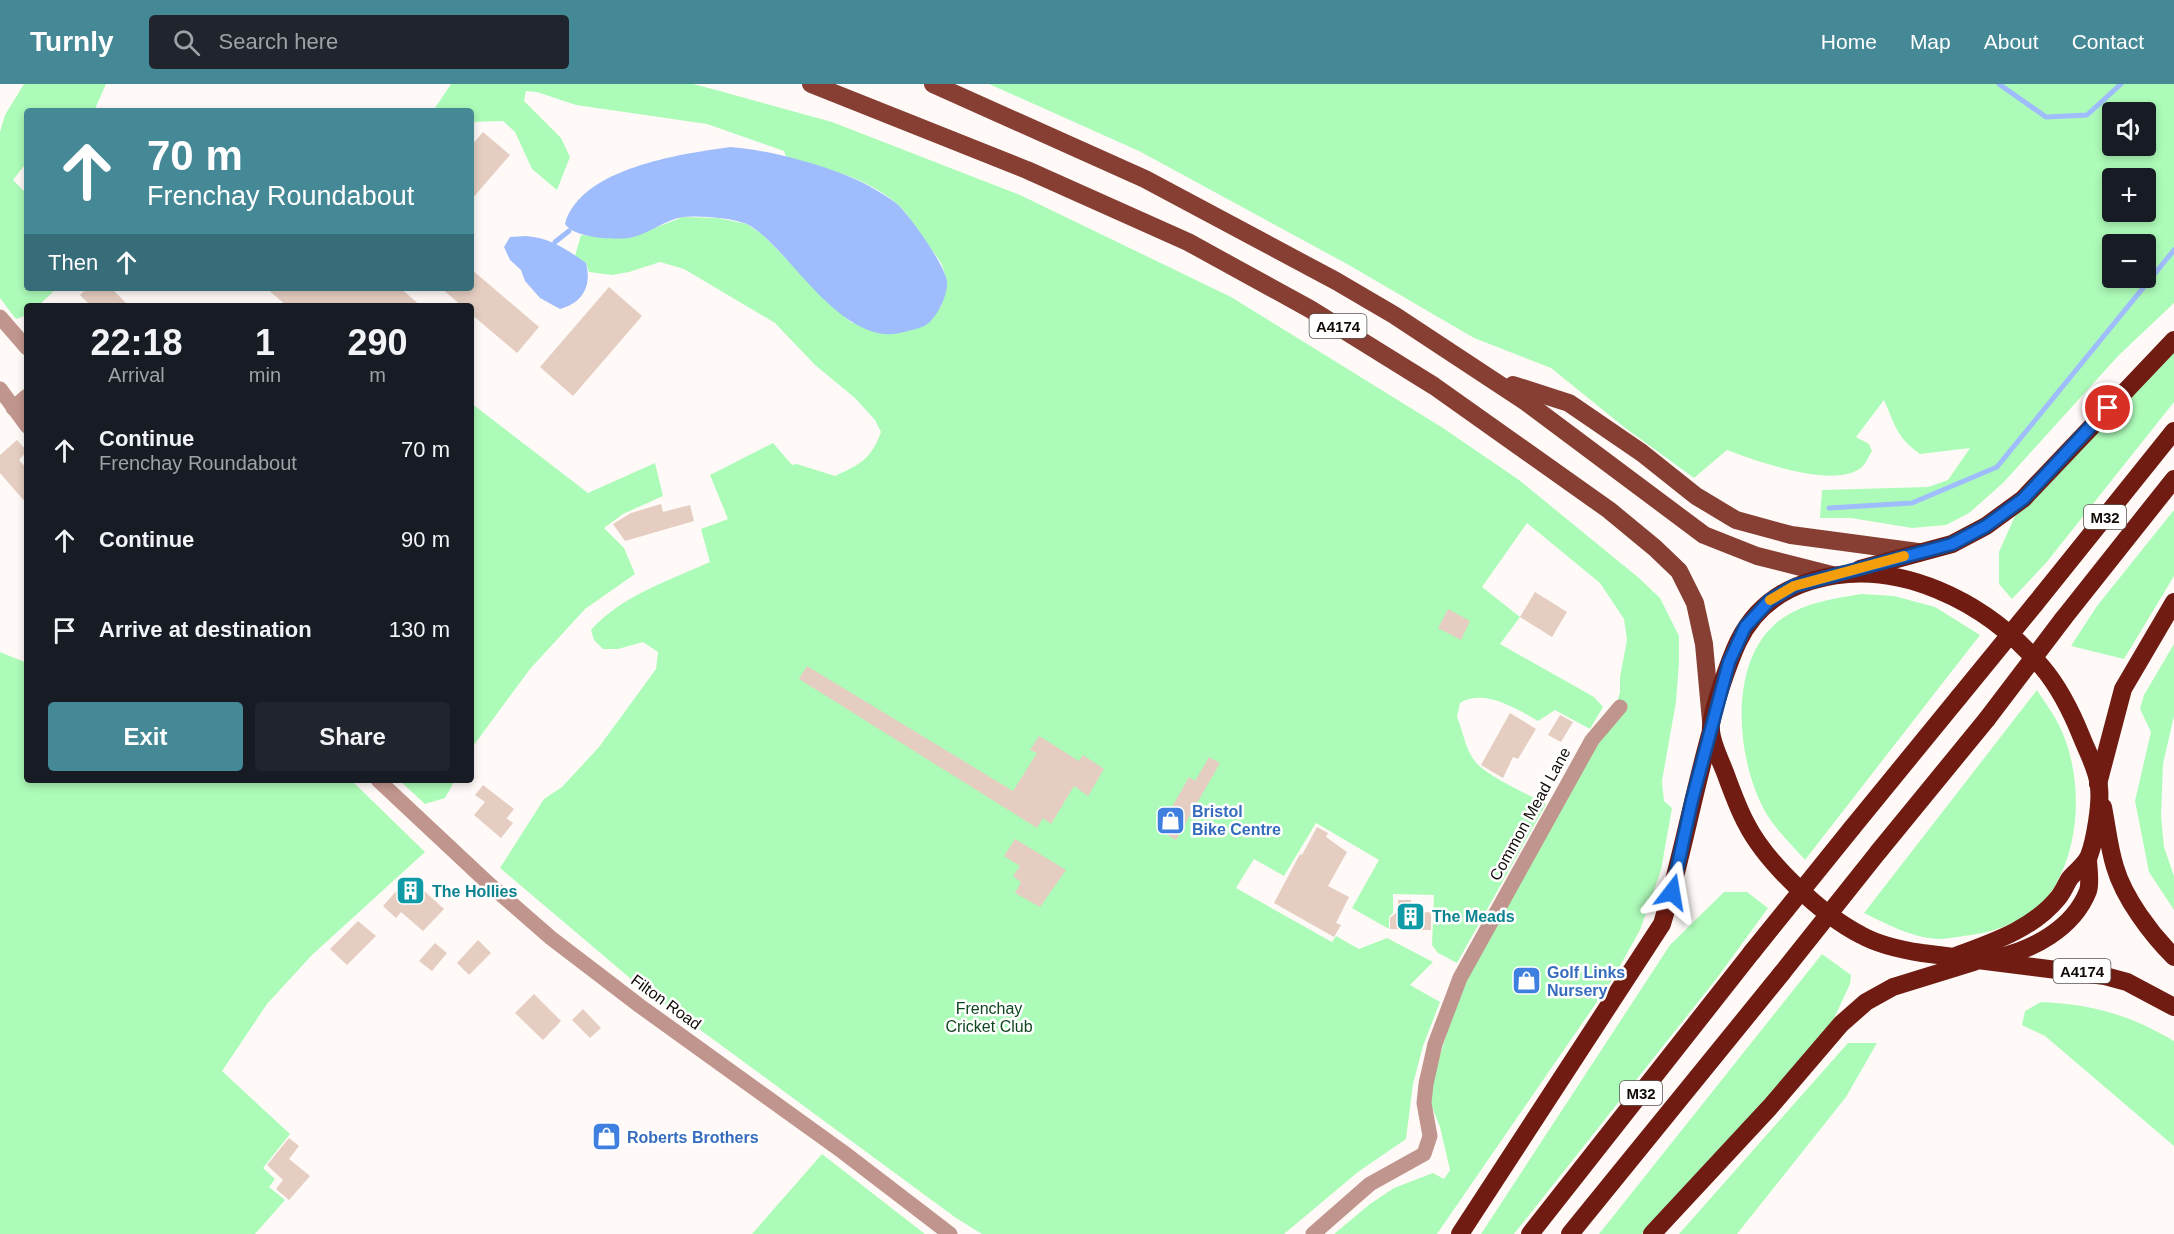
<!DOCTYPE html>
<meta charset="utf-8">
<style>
body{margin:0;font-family:Helvetica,sans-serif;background:#20242c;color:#f1f3f6;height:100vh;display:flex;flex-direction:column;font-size:22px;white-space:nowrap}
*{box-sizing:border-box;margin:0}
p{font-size:20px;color:#9ea1a6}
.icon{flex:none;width:33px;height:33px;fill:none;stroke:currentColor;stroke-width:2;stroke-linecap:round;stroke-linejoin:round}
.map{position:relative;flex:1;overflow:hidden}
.details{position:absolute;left:24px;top:219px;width:450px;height:480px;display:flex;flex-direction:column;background:#171b24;border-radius:6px;box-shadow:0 3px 9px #0003}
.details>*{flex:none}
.guide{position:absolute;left:24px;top:24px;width:450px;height:183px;border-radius:6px;box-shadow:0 3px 9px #0003;background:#458997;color:#fff;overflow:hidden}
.buttons{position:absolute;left:2102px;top:18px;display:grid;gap:12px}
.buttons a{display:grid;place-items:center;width:54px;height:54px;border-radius:6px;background:#171b24;box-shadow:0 3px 9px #0003;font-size:30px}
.pin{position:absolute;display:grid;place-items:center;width:51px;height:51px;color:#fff;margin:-26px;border:3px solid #fff;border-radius:50%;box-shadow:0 2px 6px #0007}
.me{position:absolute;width:66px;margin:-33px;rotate:14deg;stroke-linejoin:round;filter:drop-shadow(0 0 4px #0008)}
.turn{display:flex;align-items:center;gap:21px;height:126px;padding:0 24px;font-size:27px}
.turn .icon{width:78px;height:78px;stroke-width:2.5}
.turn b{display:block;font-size:42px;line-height:51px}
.then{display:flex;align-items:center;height:57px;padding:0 24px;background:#0003;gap:12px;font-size:22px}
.eta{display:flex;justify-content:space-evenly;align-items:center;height:102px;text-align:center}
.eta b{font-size:36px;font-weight:700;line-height:42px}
.primary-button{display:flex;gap:12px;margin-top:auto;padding:12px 24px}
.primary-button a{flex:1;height:69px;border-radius:6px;background:#458997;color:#fff;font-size:24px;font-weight:700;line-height:69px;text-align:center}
.primary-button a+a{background:#20242c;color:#f1f3f6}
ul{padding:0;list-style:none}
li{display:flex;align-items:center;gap:18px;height:90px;padding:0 24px}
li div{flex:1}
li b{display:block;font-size:22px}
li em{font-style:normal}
header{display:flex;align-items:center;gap:36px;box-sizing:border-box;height:84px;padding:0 30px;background:#458997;color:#fff}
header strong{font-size:28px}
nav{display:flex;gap:33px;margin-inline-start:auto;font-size:21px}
.search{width:420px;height:54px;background:#20242c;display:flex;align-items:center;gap:15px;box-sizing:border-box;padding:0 21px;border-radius:6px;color:#9ea1a6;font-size:22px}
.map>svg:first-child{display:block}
</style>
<header>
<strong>Turnly</strong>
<div class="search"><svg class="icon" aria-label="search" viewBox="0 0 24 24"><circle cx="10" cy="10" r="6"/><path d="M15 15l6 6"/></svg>Search here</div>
<nav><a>Home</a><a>Map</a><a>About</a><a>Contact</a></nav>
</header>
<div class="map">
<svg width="2174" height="1150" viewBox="0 0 2174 1150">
<rect width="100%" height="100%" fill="#fffaf7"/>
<g fill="#adfbb8" fill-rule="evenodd">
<path d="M24,0H106L94,27H27V78L13,96L27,110V204H57L38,222H27V231L16,235L0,214V48L5,31Z"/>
<path d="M451,0H693L720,7L832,38L1020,111L1231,213L1443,344L1519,396L1639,494L1660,514L1679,552V578L1676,618L1662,697L1664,717L1672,724L1661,786L1640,846L1612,896L1437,1150H1334L1370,1120L1394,1104L1433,1089L1444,1095L1450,1086L1440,1043L1430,1018L1432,997L1449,942L1465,899L1595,664L1609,646L1620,608V593L1627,556L1624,535L1600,499L1527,439L1482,503L1520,533L1500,560L1594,613L1603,623L1590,645L1555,626L1538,637C1517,625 1484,604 1460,619L1457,633C1463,647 1465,664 1474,676C1484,691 1528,710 1546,720L1457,879L1438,869L1432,861L1434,811L1393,810V829L1389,833V845L1352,824L1379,776L1316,739L1284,792L1254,775L1236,804L1332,858L1336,852L1359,865L1387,854L1433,878L1410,901L1440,918L1423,962L1413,1000L1406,1055L1358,1088L1284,1150H982L956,1134L631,895L500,784L544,715L562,703L599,663L656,585L658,568L643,558L618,565H603L594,556L591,546C621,512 670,496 710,478L701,445L728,435L710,391L773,359L792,381L797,380L835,392C861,380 871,375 881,348L875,336L855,314L815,281L775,239L684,185L660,178L629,188L612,191L589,188L586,179L575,172L581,151L629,154L683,133L718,134L747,140L763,151L831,221L852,239L941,223C951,186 944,182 922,153C914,142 907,128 897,120C868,94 824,83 787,75L784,67L707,40L576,21L537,8L526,7L524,17L561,54L570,73L557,106L532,85L515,48L503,37L471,38V27H433Z"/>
<path d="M989,0H2174V219L2118,272L2003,399L1969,429L1946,441L1912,444L1851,434H1820L1822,406L1928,403L1948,396L1970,364L1920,370C1897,354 1895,341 1884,316L1856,353L1869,360L1872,367C1869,372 1866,379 1862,383C1835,406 1756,377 1727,366L1694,394L1624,343L1551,284L1474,254L1347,180L1139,67ZM2112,28H2145V62H2112ZM2112,94H2145V128H2112ZM2145,160V194H2112V160Z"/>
<path d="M2174,268V318L2046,479L2012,515L1999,500V468L2015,432Z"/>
<path d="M471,319L588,409L655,379L663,412L623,430L604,444L624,464L635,490L585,525L530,585L471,665Z"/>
<path d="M2174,426V492L2124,575L2071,562L2097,522Z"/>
<path d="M1862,510L1894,512L1935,523L1980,551L1805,776C1793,762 1779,749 1769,734C1738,685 1727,590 1770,545C1793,520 1831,515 1862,510Z"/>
<path d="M2174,560V632L2163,680L2161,732L2164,763L2174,792V826L2149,788L2135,717L2151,648L2140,625L2144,611Z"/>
<path d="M0,568L27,579V696H351L425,768L312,871L267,920L222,987L290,1050L263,1084L275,1095L269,1103L285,1116L255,1150H0Z"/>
<path d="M2037,606C2044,617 2053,629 2059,641C2082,688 2082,754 2056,800C2038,833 1999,848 1964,852C1955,853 1946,855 1937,855C1910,853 1887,840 1864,829Z"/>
<path d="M399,696H455L445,714L425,720Z"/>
<path d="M1724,808H1747L1768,824L1717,894L1514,1150H1481L1670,861Z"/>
<path d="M1822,870L1851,891L1850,900L1830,943L1740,1045L1642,1150H1599Z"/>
<path d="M2041,918C2092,920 2130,931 2174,957V1062L2045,952L2022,941L2025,927Z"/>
<path d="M1848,959H1877L1846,1013L1737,1150H1679Z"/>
<path d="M822,1070L925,1150H752Z"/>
</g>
<g fill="#9fbdfc">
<path d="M730,63C771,66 834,83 869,102C878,107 888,113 896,119C908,129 946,182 947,198C948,211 937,234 926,241C919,245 907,247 900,249C851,260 805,193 775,163C767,155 757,145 747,140C733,134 699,131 684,133C665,135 648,151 629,154C613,156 574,154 565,140C580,84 681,70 730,63Z"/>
<path d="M526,152C551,154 566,165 586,179C592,202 583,219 560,225L540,214L525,197L521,186L510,176L504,163L510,153Z"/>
</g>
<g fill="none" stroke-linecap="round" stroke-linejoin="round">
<g stroke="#9fbdfc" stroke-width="5">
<path d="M1999,0L2046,33L2087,31L2121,0"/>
<path d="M555,158L569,147"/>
<path d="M1829,424L1912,419L1997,383L2174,166"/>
</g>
</g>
<g fill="#e5cdc1">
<path d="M483,48L510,71L471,116V62Z"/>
<path d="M471,185L539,243L517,269L471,230V222H462L441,204H471Z"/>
<path d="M609,203L642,232L573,312L540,283Z"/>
<path d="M87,204H111L129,222H91L80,211Z"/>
<path d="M266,204H400L421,222H287Z"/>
<path d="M17,356L27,367L19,376L27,385V420L0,389V371Z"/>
<path d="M661,420L663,428L690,421L694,437L625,457L613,440L631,429Z"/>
<path d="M1535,508L1567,528L1552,553L1520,533Z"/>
<path d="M1448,525L1470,537L1461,556L1438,544Z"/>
<path d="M807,582L1013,707L1037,669L1030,666L1039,652L1079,677L1083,671L1104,685L1088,712L1074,702L1051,740L1043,734L1037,744L799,595Z"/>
<path d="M1510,629L1536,645L1518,675L1513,673L1503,694L1481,681Z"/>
<path d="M1560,631L1573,638L1561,658L1548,651Z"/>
<path d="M1209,673L1220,679L1176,756L1159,746L1189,693L1195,697Z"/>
<path d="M483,701L514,725L507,734L505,733L513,739L501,754L474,731L485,718L475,711Z"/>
<path d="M1317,743L1328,749L1326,753L1347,768L1328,802L1349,813L1336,839L1341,841L1334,853L1274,819L1300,770L1302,771Z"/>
<path d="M1015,755L1066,786L1040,823L1015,809L1021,798L1013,792L1020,782L1004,772Z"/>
<path d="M409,793L444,825L423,847L401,828L396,834L383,822Z"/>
<path d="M1398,816H1411V829L1431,828V846L1390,845V834L1398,827Z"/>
<path d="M358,837L376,852L347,881L330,865Z"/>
<path d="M478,856L491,869L469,891L457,879Z"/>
<path d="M435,859L447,869L432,887L419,877Z"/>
<path d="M534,910L561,937L543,956L515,929Z"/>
<path d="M583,925L601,944L590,954L572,936Z"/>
<path d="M289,1054L299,1062L289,1075L310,1092L289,1116L276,1105L283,1096L267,1081Z"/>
</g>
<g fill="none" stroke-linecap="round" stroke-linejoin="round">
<g stroke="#c0958d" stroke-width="15">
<path d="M0,233L27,264"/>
<path d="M0,305L27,342"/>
<path d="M13,324L27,312"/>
<path d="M378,696L489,800L551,854L640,922L843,1068L950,1150"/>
<path d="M1313,1150L1370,1100L1424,1070L1430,1052L1424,1019L1426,1000L1435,960L1460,894L1592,656L1620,623"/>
</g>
<g stroke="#873f34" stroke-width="18">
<path d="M811,0L1027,86L1188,158L1310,225L1434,302L1609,426L1655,464L1679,487L1695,519L1704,560L1711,637"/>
<path d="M933,0L1145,95L1336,197L1394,231L1526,318L1704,451L1757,472L1832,491"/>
<path d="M1513,301L1569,319L1642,369L1696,412L1736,436L1791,451L1918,468"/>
</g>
<g stroke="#701c12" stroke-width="18">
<path d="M1860,485L1952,460L1986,442L2023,415L2174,256"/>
<path d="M2035,520L2174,347"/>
<path d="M2063,535L2174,395"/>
<path d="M2098,700L2123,605L2174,518"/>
<path d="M2103,723C2107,743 2109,764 2115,783C2124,814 2151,850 2174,873"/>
<path d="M1852,744L1959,613"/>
<path d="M1879,767L1987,635"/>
<path d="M1953,873C1990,859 2032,846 2058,814C2063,808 2066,800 2070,794C2076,787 2085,781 2089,772C2095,756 2101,720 2099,703C2098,687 2088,669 2082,654C2072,629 2060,604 2042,583C1987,518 1896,471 1811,497C1778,507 1753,527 1738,558C1731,573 1709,632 1711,647C1712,661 1721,677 1726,691C1732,707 1738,724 1746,739C1766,779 1822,831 1861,851C1879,861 1902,866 1922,869L2105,892L2127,898L2174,923"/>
<path d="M1996,874C2032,866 2073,845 2088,807C2091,798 2088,784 2088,774"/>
<path d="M1460,1150L1662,840C1681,777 1693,711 1711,647"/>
<path d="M1530,1150L1752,868"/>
<path d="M1570,1150L1782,889"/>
<path d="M1652,1150L1770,1023L1841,940L1866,918L1893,903L1974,878"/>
</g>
<g stroke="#701c12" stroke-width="18">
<path d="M1959,613L2035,520"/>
<path d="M1987,635L2063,535"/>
<path d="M1752,868L1852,744"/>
<path d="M1782,889L1879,767"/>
</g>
</g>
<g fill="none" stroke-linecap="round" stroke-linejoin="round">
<defs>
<path id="route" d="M1672,808L1692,716L1729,578L1745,543L1769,517L1794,502L1952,460L1986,442L2023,415L2108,324"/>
</defs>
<use href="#route" stroke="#114b97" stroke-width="15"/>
<use href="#route" stroke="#1a73e8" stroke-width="10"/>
<path stroke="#f59e0b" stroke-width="10" d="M1770,516L1794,502L1904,472"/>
</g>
<defs>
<symbol id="shop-square" viewBox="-11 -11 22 22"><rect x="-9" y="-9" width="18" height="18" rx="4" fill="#3f7fe0" stroke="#fff"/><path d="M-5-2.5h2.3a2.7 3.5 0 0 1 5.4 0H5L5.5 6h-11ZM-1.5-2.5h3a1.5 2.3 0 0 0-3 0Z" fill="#fff"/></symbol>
<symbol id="building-square" viewBox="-11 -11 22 22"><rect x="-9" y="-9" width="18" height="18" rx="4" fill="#0f9aa8" stroke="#fff"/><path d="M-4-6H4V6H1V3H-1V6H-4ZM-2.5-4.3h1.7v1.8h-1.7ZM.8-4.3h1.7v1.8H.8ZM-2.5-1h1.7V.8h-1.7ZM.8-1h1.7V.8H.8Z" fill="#fff"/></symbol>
</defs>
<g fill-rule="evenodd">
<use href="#shop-square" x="1154" y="720" width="33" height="33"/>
<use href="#building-square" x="394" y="790" width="33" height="33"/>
<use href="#building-square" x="1394" y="816" width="33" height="33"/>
<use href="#shop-square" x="1510" y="880" width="33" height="33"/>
<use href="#shop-square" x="590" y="1036" width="33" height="33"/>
</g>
<g text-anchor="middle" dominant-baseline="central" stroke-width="5" stroke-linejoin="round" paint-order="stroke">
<g fill="#fff" stroke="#595451" stroke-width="1.5">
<rect x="1309.5" y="230" width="57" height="24" rx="4.5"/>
<rect x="2084" y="421" width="42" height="24" rx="4.5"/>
<rect x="2053.5" y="875" width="57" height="24" rx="4.5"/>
<rect x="1620" y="997" width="42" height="24" rx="4.5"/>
</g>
<g font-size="15" font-weight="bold" fill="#120a07">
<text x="1338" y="242">A4174</text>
<text x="2105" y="433">M32</text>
<text x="2082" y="887">A4174</text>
<text x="1641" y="1009">M32</text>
</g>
<g font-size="16" font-weight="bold" fill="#366cbe" stroke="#fff" text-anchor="start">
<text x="1192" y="727">Bristol<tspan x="1192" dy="18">Bike Centre</tspan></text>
<text x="1547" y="888">Golf Links<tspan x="1547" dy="18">Nursery</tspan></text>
<text x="627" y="1053">Roberts Brothers</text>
</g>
<g font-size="16" fill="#120a07" stroke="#fff">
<text transform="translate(1530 730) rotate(-61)">Common Mead Lane</text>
<text transform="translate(666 918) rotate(36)">Filton Road</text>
</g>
<g font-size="16" font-weight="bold" fill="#0d838f" stroke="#fff" text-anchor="start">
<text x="432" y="807">The Hollies</text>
<text x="1432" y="832">The Meads</text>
</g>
<g font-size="16" fill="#0e471e" stroke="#fff">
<text x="989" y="924">Frenchay<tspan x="989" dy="18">Cricket Club</tspan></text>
</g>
</g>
</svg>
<div class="buttons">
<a><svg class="icon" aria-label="sound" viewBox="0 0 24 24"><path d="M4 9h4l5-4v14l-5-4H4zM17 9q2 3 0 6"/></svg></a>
<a>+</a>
<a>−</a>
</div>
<div class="pin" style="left:2108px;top:324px;background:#d93025"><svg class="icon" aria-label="arrive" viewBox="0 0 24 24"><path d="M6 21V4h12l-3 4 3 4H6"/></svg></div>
<svg class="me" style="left:1672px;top:808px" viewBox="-20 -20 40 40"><path d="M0-17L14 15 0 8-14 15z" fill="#1a73e8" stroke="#fff" stroke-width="4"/></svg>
<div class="guide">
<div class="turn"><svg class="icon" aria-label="ahead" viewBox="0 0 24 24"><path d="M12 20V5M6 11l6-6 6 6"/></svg><div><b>70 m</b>Frenchay Roundabout</div></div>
<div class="then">Then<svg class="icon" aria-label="ahead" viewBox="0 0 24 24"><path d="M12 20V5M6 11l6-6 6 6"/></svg></div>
</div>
<section class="details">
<div class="eta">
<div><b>22:18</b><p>Arrival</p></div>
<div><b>1</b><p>min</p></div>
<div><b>290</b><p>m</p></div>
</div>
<ul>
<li><svg class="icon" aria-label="ahead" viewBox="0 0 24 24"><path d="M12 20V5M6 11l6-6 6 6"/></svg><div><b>Continue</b><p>Frenchay Roundabout</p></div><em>70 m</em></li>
<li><svg class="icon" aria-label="ahead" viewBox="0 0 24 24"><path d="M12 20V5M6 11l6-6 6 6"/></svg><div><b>Continue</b></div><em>90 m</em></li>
<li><svg class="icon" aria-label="arrive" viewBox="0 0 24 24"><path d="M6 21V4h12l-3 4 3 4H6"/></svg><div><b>Arrive at destination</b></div><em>130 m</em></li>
</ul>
<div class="primary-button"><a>Exit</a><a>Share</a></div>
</section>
</div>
